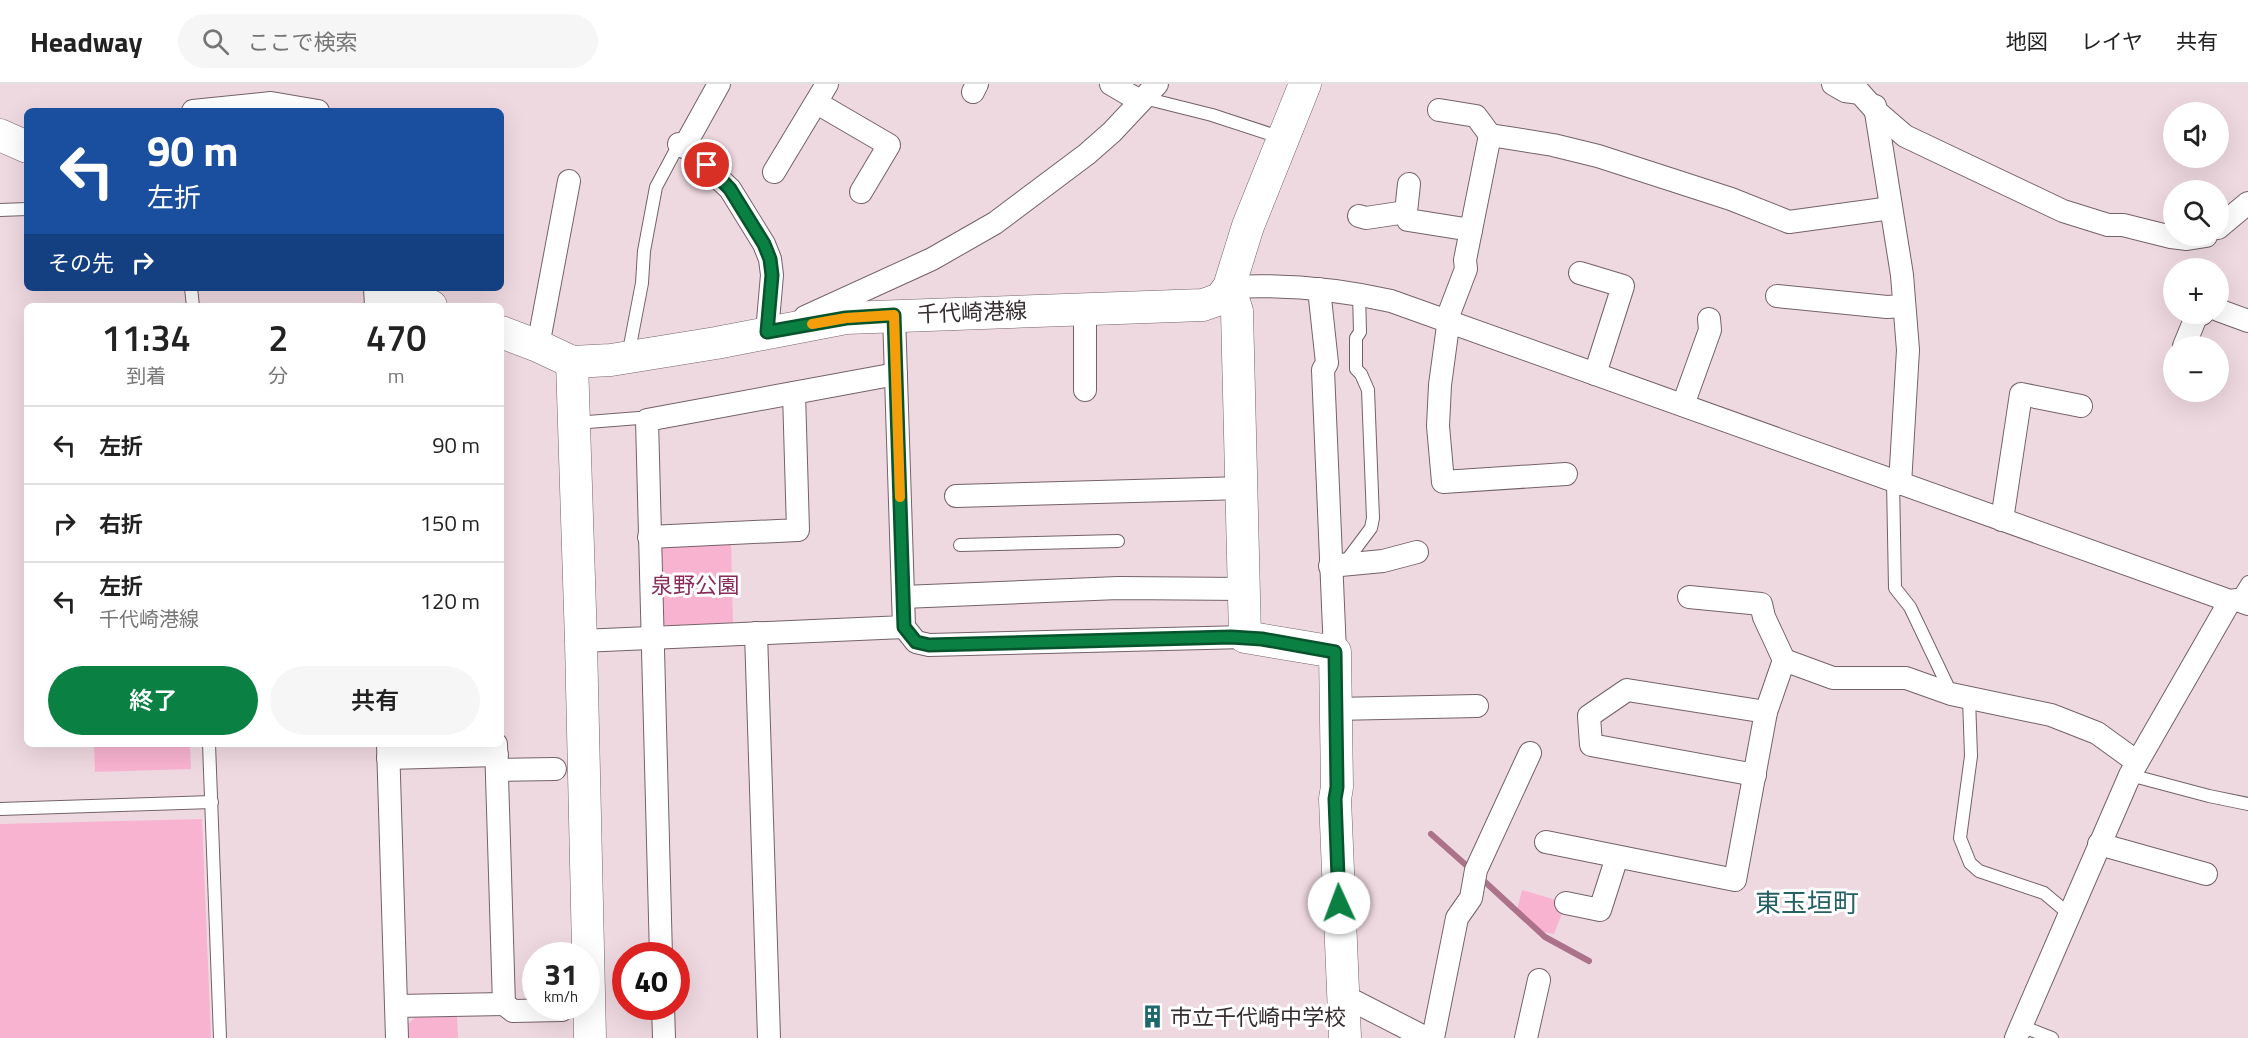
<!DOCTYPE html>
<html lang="ja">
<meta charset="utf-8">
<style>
body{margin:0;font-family:"Titillium Web","Noto Sans JP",sans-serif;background:#f6f6f6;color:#222;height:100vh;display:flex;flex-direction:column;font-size:22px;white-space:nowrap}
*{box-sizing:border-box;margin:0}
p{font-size:20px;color:#767676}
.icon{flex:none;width:33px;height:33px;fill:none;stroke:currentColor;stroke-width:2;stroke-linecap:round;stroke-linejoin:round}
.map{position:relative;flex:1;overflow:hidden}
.side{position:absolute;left:24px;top:219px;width:480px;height:444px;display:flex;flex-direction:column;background:#fff;border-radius:9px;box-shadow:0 6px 24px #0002}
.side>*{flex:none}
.banner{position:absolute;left:24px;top:24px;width:480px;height:183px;border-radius:9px;box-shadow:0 6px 24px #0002;background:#1a4fa0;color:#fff;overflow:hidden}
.fabs{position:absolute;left:2163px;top:18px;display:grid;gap:12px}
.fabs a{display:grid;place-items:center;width:66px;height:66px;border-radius:50%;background:#fff;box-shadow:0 6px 24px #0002;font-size:30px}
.speed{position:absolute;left:522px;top:858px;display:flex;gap:12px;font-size:30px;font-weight:700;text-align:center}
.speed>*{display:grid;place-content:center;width:78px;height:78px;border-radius:50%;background:#fff;box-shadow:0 6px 24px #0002;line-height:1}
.speed small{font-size:15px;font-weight:400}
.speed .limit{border:9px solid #d22;background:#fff;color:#111}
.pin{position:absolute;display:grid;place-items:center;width:51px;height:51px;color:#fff;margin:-26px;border:3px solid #fff;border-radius:50%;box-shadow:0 2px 6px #0007}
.me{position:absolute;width:66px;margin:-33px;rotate:358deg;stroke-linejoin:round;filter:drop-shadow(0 0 4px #0008)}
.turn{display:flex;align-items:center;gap:21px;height:126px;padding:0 24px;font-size:27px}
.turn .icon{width:78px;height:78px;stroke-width:2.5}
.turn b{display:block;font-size:42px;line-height:51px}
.then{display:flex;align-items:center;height:57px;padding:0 24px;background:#0003;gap:12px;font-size:22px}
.eta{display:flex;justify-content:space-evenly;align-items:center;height:102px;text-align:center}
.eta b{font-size:36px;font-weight:600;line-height:42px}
.primary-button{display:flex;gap:12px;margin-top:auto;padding:12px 24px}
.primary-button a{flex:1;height:69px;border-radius:36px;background:#0b8043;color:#fff;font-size:24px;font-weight:600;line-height:69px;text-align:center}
.primary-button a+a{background:#f6f6f6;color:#222}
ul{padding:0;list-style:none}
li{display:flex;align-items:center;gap:18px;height:78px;padding:0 24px;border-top:2px solid #e0e0e0}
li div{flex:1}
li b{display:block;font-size:22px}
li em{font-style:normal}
header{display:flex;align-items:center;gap:36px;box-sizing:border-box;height:84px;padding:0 30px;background:#fff;border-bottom:2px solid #e0e0e0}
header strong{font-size:28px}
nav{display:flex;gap:33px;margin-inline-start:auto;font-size:21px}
.search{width:420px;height:54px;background:#f6f6f6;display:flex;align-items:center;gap:15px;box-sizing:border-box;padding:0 21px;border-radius:33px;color:#767676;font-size:22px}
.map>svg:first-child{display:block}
</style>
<header>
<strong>Headway</strong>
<div class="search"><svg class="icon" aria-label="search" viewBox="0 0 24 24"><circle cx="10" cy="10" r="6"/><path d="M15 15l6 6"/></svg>ここで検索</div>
<nav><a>地図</a><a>レイヤ</a><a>共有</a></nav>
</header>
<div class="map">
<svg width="2248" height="954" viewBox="0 0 2248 954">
<rect width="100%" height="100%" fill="#efd9e1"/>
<g fill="#f8b3d0">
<path d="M731,455L733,542L669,544L659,535L656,467L664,459Z"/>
<path d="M94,660H190L191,685L95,688Z"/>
<path d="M202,735L211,954H0V740Z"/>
<path d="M1522,806L1566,819L1554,850L1544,848L1517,826Z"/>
<path d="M457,930L458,954H407V941L416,932Z"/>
</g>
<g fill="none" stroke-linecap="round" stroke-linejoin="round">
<g stroke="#ab728a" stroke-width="6">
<path d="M1431,750L1467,782"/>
<path d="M1484,797L1545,853L1589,877"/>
</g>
<defs>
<g id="lane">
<path d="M1144,14L1212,31L1282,54"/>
<path d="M0,126L27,125"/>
<path d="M191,204L193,222"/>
<path d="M628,272L642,199L644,167L656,103L679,60"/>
<path d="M588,338L639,334L647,336"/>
<path d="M1893,397L1895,504L1910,523L1951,609"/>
<path d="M960,461L1118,457"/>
<path d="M1344,480L1371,444L1373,434L1368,306L1361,290L1356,285V254L1360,248L1359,210"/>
<path d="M2237,516L2248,498"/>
<path d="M1969,614L1971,672L1960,754L1970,779L1979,787L2044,809L2069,830"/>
<path d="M209,660L220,954"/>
<path d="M2130,691L2209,712L2248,720"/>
<path d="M0,725L212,718"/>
<path d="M2021,942L2052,954"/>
</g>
<g id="street">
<path d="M1111,0L1140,17"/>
<path d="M1833,0L1845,7L1860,9L1876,27L1905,52L2063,127L2108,141H2123L2171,153L2187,155L2206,152"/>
<path d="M973,8L977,0"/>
<path d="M817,19L889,61L861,108"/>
<path d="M1875,22L1902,191L1908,266L1900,400"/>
<path d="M1439,26L1476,32L1490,51L1553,61L1598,72L1731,115L1789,138L1891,124"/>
<path d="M193,27L271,19L318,27"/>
<path d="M1490,51L1465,176L1466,185L1450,227L1440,301L1438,342L1443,398L1566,390"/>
<path d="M679,60L700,71L715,91L730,105L764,160L770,175L772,191L767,248"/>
<path d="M684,63L719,0"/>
<path d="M774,88L827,0"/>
<path d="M1406,128L1409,100"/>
<path d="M1359,132L1366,134L1406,128L1408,136L1471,146"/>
<path d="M2218,144L2248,119"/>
<path d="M1580,189L1623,202L1595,290"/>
<path d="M1229,203C1283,200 1338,205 1391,217L2230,517L2237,516L2248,520"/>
<path d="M375,204L376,222"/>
<path d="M1319,205L1327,279L1323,286L1335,568"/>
<path d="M1777,212L1887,223L1904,222"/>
<path d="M2218,226L2248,237"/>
<path d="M805,233L932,175L995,139L1087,70L1112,48L1157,0"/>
<path d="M538,262L569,97"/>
<path d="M2184,262L2196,233L2202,230"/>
<path d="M1085,306V224"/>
<path d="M1683,321L1710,246L1709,235"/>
<path d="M956,412L1243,404"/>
<path d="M2002,436L2021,310L2081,322"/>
<path d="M649,453L798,446L794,309"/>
<path d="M1330,482L1383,477L1417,468"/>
<path d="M903,513L1118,504L1245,505"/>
<path d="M1689,513L1761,520L1764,533L1784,576"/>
<path d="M904,543L916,558L929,561L1245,553"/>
<path d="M756,549L769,954"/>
<path d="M581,557L904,543L894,231"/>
<path d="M1335,625L1477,622"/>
<path d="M388,660L397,954"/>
<path d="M388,674L497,671"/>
<path d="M497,686L555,685"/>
<path d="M1755,691L1591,661L1589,632L1627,606L1766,628"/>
<path d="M1546,758L1735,796L1766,628L1784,576L1833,594H1906L1951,610L2051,631L2097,649L2137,678"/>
<path d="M2099,760L2206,790"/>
<path d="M1566,819L1600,826L1617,773"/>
<path d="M661,872L647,336L896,290"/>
<path d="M1344,912L1426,954"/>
<path d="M504,920L513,927L562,926"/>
<path d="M396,922L504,920L496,660"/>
<path d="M663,922L664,954"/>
<path d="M1433,954L1457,834L1471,814L1476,786L1530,669"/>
<path d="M1526,954L1539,896"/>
<path d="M2016,954L2130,691L2230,517"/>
</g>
<g id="secondary">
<path d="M0,51L27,63"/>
<path d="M1229,203L1237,227L1245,553L1335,568L1337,703L1335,715L1345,954"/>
<path d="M382,204L431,222"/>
<path d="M501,248L538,262L572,278L611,276L716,259L846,234L1203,221L1220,215L1229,203L1248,142L1305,0"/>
<path d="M572,278L581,557L590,954"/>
</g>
</defs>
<use href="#lane" stroke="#746269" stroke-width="14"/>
<use href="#street" stroke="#746269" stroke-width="24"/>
<use href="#secondary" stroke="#746269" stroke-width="33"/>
<use href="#lane" stroke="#fff" stroke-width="12"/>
<use href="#street" stroke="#fff" stroke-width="22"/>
<use href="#secondary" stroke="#fff" stroke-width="32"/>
</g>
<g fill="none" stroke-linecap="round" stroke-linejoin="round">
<defs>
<path id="route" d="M707,81L730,105L764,160L770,175L772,191L767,248L846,234L894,231L904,543L916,558L929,561L1231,553L1262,555L1335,568L1337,703L1335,715L1339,819"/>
</defs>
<use href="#route" stroke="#07532c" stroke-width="15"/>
<use href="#route" stroke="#0b8043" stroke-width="10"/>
<path stroke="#f59e0b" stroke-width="10" d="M812,240L846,234L894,231L900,413"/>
</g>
<defs>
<symbol id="building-bare" viewBox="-9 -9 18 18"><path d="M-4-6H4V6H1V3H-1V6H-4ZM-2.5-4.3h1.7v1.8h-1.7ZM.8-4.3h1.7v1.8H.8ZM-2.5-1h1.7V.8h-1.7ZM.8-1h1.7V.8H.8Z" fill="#1b686d" stroke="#fff" stroke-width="2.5" paint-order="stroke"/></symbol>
</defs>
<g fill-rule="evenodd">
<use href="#building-bare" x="1136" y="916" width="33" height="33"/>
</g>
<g text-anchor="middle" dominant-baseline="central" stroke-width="6" stroke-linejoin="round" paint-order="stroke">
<g font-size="22" fill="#352d30" stroke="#fff">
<text transform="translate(972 228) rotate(-2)">千代崎港線</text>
</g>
<g font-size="22" fill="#892c5b" stroke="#fff">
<text x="695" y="501">泉野公園</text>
</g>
<g font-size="22" fill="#352d30" stroke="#fff" text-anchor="start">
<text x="1170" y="933">市立千代崎中学校</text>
</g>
<g font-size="26" fill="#266064" stroke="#fff">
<text x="1807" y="818">東玉垣町</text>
</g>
</g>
</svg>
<div class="fabs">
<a><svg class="icon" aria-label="sound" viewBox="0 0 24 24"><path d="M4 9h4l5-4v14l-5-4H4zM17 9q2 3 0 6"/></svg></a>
<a><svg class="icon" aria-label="search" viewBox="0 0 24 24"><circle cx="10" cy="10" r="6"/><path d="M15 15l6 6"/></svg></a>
<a>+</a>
<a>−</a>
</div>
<div class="speed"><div>31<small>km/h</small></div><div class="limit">40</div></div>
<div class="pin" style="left:707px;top:81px;background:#d93025"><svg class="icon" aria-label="arrive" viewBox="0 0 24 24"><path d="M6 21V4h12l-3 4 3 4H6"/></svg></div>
<svg class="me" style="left:1339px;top:819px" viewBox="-20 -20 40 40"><circle r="19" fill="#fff"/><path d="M0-13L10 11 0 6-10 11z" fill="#0b8043"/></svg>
<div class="banner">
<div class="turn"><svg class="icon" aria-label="left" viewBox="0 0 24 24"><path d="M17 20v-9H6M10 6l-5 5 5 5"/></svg><div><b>90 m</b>左折</div></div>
<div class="then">その先<svg class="icon" aria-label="right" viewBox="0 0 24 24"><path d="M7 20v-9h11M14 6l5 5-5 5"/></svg></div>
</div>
<section class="side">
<div class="eta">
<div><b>11:34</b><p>到着</p></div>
<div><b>2</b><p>分</p></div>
<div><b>470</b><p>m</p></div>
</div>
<ul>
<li><svg class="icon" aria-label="left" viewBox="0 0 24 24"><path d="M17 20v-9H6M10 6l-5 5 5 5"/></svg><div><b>左折</b></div><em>90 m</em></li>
<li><svg class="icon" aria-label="right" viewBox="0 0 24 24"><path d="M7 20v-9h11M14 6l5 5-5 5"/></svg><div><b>右折</b></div><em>150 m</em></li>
<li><svg class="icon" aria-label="left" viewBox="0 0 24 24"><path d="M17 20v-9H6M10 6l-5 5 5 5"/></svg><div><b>左折</b><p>千代崎港線</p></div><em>120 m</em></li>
</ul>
<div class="primary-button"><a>終了</a><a>共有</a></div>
</section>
</div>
